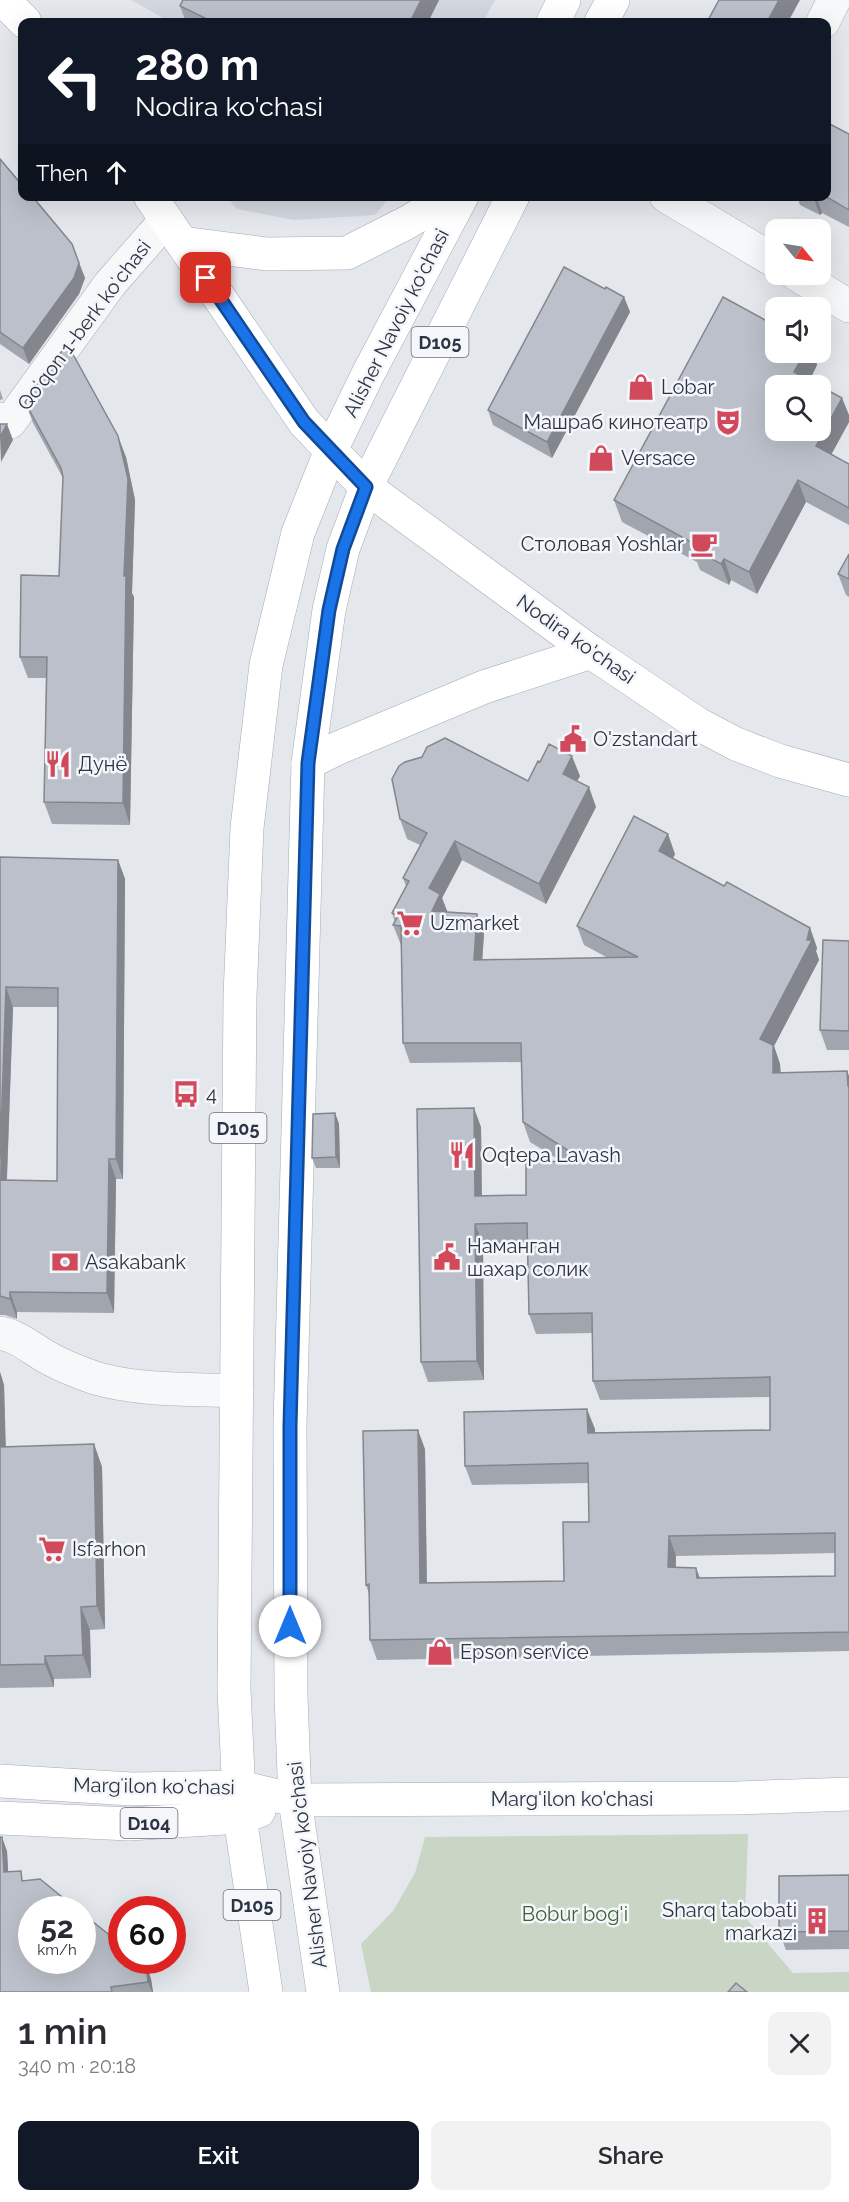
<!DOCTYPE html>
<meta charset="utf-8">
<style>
body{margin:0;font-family:Raleway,sans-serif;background:#f2f2f3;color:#2b2b33;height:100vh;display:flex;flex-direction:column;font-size:22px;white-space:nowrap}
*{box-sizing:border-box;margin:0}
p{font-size:20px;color:#7c7c81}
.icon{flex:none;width:33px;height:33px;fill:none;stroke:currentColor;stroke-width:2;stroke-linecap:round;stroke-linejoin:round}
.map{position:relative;height:1992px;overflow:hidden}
.sheet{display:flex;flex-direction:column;background:#fff;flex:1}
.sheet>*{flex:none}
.hud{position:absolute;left:18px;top:18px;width:813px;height:183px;border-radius:12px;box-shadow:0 6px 24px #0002;background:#111827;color:#fff;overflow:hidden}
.needle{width:39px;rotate:120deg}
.tools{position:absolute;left:765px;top:219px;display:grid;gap:12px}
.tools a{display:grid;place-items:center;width:66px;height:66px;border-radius:12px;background:#fff;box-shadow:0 6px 24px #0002;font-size:30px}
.speed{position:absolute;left:18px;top:1896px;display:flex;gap:12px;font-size:30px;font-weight:700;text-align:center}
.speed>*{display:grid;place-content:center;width:78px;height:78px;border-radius:50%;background:#fff;box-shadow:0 6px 24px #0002;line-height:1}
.speed small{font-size:15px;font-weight:400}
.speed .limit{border:9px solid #d22;background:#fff;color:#111}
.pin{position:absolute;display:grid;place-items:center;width:51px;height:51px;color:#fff;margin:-26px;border-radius:12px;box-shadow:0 3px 9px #0006}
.me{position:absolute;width:66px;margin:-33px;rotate:0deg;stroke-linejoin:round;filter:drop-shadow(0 0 4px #0008)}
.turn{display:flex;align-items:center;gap:21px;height:126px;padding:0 18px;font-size:27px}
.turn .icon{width:78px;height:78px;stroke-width:2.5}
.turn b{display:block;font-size:42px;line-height:51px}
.then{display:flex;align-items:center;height:57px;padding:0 18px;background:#0003;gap:12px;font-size:22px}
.round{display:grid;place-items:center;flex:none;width:63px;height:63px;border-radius:12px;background:#f2f2f3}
.head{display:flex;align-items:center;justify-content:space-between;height:102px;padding:0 18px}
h1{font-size:36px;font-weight:600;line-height:45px}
.primary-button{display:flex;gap:12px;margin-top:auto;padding:12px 18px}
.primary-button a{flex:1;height:69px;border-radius:12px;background:#111827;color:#fff;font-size:24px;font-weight:600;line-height:69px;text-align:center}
.primary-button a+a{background:#f2f2f3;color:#2b2b33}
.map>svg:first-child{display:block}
</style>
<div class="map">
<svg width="849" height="1992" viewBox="0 0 849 1992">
<rect width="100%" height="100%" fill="#e4e7ec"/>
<g fill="#d2d6de">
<path d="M131,0H495L483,22H170Z"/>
<path d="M227,197H390L375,215L294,220L237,209Z"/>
</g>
<path fill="#c9d6c5" d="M748,1834L745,1917L793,1973L849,1972V1992H371L361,1944L393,1911L415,1873L425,1837Z"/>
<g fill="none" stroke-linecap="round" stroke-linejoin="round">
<defs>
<g id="minor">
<path d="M823,22L834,0"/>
<path d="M666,196L776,262"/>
<path d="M796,274L849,306"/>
<path d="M0,419L10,422L110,284L166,220"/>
<path d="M0,1333C21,1337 34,1351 52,1360C65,1367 81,1373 95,1378C140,1391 191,1389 237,1391"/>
</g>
<g id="major">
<path d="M3,0L25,22"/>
<path d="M553,22L564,0"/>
<path d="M601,22L613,0"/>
<path d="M150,196L304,422L366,487L591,652L698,724L736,744L780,761L849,780"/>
<path d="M182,243L267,254L347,253L408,222L451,196"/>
<path d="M308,763L338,748L484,687L591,652"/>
<path d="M0,1781L132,1789L239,1787L295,1800L738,1798L849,1794"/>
<path d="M0,1818L129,1824L240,1817L259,1811"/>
<path d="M266,1992L240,1817L234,1689L240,996L247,828L266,665L298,533L331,450L368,374L462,196"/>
<path d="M323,1992L295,1800L291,1697L290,1425L308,763L329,610L343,549L366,487L513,196"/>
</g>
</defs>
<use href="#minor" stroke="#a9aeb7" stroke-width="34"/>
<use href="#major" stroke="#a3abb8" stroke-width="34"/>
<use href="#minor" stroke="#f7f8fa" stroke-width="33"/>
<use href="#major" stroke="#fff" stroke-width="33"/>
</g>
<g fill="#a1a5ae" fill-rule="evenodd">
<path d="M183,0H439L428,22H186L180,6Z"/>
<path d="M849,134V227L822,213L820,215L800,205L797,196H826Z"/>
<path d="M0,159L72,244L85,278L79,294L29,364L0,344Z"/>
<path d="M605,289L624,297L630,312L552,458L493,425L488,410Z"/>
<path d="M776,352H813L817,365L809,380L849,415V422L831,454L849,464V525L806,502L757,594L731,580L729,585L700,570L697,562L622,522L614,500Z"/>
<path d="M0,390L3,399L0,400Z"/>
<path d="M25,402L126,457L135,500L132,593L134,597L130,825L52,824L44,802L46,678H28L20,657L59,576L63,478L33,423Z"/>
<path d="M849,554V597L846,595L838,574Z"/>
<path d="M540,762L580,776L577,781L596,807L546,904L462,860L442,898L447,912L484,933L482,960L608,958L584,945L577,926L675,854L673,859L724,886L810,928L817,948L816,951L819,960L774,1046L780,1064L781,1073L847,1071L849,1076V1651L377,1660L370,1640L369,1594L366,1585L425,1449L427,1583L564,1581L589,1522L588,1483L472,1485L465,1466L595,1429V1433L770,1430V1397L600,1400L593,1381L592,1333L536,1334L529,1314L527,1243L483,1244L484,1380L428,1382L421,1362L481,1127L482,1196L526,1195L561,1161L530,1142L523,1122L522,1062L410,1063L403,1043L401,945L393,925L395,922L392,913L406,886L403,878L420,845L407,839L400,819L528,781ZM835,1553V1576L700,1578L696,1568L676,1567V1556Z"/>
<path d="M0,857L118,860L125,879L123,1179H116L114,1313L17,1312V1319L5,1315H0ZM13,1007H58L57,1181L7,1180Z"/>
<path d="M849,941V1050H827L820,1030Z"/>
<path d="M335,1113L339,1124L340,1168H316L312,1158Z"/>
<path d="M0,1372L4,1385L6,1447L94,1444L102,1467L105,1629L90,1630L91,1678L54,1679V1687L0,1688Z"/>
<path d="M7,1851L8,1872L25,1881L146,1965L151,1979L153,1992H0Z"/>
<path d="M849,1875V1949L786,1950L779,1932Z"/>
</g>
<g fill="#83868d">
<path d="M421,0H439L428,22H410Z"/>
<path d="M779,0H800L788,22H767Z"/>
<path d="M813,196H816L822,213L820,215Z"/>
<path d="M79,263L85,278L79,294L29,364L23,348Z"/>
<path d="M624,297L630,312L552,458L547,442Z"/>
<path d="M805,352H813L817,365L807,386L794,372Z"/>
<path d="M842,398L849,415V422L824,468L816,446Z"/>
<path d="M7,424L13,440L1,462L0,437Z"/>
<path d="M118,436L126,457L135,500L132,593L134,597L130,825L123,803L124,576Z"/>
<path d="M798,480L806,502L757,594L749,572Z"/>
<path d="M724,559L731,580L729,585L721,564Z"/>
<path d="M572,756L580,776L570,793L563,774Z"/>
<path d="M589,787L596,807L546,904L539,884Z"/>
<path d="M668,834L675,854L666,871L659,851Z"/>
<path d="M455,841L462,860L442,898L448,913L432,911L429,888Z"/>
<path d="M118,860L125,879L123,1179L116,1159Z"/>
<path d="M477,914L484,933L481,980L474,960Z"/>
<path d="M810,928L817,948L816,951L819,960L774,1046L780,1064L781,1093L760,1039L807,940Z"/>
<path d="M6,987L13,1007L6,1200L0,1182Z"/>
<path d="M847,1071L849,1076V1090L848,1086Z"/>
<path d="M474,1108L481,1127L482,1216L475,1196Z"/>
<path d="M335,1113L339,1124L340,1168L336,1157Z"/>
<path d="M109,1159L116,1179L114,1313L107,1293Z"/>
<path d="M475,1224L483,1244L484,1380L477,1361Z"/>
<path d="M10,1292L17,1312V1319L10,1299Z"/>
<path d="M0,1372L4,1385L6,1470L0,1453Z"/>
<path d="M587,1409L595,1429V1453L588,1433Z"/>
<path d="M418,1430L425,1449L427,1603L420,1583Z"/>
<path d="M94,1444L102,1467L105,1629L97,1606Z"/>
<path d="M669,1536L676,1556L675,1586L668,1567Z"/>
<path d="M696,1568L703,1588L697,1578Z"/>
<path d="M81,1607L90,1630L91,1678L83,1655Z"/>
<path d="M45,1656L54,1679V1687L45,1664Z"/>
<path d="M2,1837L7,1851L9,1886L4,1872Z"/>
<path d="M146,1965L151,1979L153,1992H152L148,1982Z"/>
</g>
<g fill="#bbc0ca" stroke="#83868d" stroke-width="1.5" fill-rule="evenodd">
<path d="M183,0H421L410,22H213L180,6Z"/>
<path d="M719,0H779L767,22H707Z"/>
<path d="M826,122L849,134V210L825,196H826Z"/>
<path d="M0,159L22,185V196H32L72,244L79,263L74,278L23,348L0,332Z"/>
<path d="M564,267L605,289L606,287L624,297L547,442L488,410Z"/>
<path d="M723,297L776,326V352H805L794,372L820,386H776V430H820V386L842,398L816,446L849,464V508L798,480L749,572L724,559L721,564L692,548L695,544L614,500Z"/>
<path d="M69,347L118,436L128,479L124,576H126L123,803L44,802L47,657H20L21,575L59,576L63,477L61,468L25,402L61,352Z"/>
<path d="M0,424H7L0,437Z"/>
<path d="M849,554V579L838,574Z"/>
<path d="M445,738L528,781L538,761L540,762L549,744L572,756L563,774L589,787L539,884L455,841L429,888L440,894L432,911L477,914L474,960L638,957L577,926L634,816L668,834L659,851L724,886L727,882L810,928L807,940H812L760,1039L773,1045V1073L847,1071L848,1086L849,1087V1632L370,1640L369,1584L366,1585L363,1431L418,1430L420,1583L564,1581L563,1522H589L588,1463L465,1466L464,1412L587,1409L588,1433L770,1430V1377L593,1381L592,1313L529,1314L527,1223L475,1224L477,1361L421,1362L417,1109L474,1108L475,1196L526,1195V1162L585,1161L523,1122L521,1043H403L401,926L393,925L398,916L392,913L409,881L403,878L427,833L400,819L392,779L399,766L405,762L422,757L427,747ZM835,1533V1576L697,1578L696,1568L668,1567L669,1536Z"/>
<path d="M0,857L118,860L116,1159H109L107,1293L10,1292V1299L0,1296V1180L57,1181L58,988L6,987L0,1159Z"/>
<path d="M823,940L849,941V1031L820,1030Z"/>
<path d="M335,1113L336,1157L312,1158L313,1114Z"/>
<path d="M94,1444L97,1606L81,1607L83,1655L45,1656V1664L0,1665V1447Z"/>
<path d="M0,1837H2L4,1872L21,1871L22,1881L40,1879L78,1910H32V1960H82V1913L122,1945V1960H140L146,1965L148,1982L111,1987L112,1992H0Z"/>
<path d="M849,1875V1931L779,1932V1876Z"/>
<path d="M736,1983L747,1992H728Z"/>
</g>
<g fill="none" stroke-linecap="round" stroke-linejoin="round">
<defs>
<path id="route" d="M206,278L304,422L366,487L343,549L329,610L308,763L290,1425V1626"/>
</defs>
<use href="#route" stroke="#114b97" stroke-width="15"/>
<use href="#route" stroke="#1a73e8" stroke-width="10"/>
</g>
<defs>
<symbol id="shop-bare" viewBox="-9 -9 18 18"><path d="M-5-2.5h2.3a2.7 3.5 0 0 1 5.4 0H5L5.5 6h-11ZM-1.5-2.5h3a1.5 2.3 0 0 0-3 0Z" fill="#d1495b" stroke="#f4f6f9" stroke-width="2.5" paint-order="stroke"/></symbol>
<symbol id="theatre-bare" viewBox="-9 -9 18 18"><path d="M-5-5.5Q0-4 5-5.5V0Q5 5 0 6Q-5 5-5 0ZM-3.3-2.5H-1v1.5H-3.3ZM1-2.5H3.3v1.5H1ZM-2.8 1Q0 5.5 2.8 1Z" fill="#d1495b" stroke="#f4f6f9" stroke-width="2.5" paint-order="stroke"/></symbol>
<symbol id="cafe-bare" viewBox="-9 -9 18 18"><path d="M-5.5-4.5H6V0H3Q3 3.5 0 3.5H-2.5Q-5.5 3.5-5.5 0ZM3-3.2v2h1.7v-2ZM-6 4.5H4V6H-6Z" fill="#d1495b" stroke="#f4f6f9" stroke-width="2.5" paint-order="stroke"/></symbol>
<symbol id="civic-bare" viewBox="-9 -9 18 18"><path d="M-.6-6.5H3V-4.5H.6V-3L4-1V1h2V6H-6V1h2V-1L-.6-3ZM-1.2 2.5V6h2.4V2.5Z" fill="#d1495b" stroke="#f4f6f9" stroke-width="2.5" paint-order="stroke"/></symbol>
<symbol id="restaurant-bare" viewBox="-9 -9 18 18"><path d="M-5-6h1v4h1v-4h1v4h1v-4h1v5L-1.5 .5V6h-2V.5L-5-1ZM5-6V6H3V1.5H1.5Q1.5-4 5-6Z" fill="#d1495b" stroke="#f4f6f9" stroke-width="2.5" paint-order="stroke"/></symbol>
<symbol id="supermarket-bare" viewBox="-9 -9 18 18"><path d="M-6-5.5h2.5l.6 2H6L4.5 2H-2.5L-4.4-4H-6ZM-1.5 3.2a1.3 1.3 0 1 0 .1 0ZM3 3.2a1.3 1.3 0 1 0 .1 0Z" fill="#d1495b" stroke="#f4f6f9" stroke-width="2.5" paint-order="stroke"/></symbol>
<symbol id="bus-bare" viewBox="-9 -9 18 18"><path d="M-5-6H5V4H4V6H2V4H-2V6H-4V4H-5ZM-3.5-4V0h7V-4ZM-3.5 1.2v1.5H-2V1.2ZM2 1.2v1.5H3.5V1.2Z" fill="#d1495b" stroke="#f4f6f9" stroke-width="2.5" paint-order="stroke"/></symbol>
<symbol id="bank-bare" viewBox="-9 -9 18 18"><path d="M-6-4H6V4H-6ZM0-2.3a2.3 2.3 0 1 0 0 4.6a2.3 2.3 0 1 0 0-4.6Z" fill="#d1495b" stroke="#f4f6f9" stroke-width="2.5" paint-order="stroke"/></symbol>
<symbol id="building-bare" viewBox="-9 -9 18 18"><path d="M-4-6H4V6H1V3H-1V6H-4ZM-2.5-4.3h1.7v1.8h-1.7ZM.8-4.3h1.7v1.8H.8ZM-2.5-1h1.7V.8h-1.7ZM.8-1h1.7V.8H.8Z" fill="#d1495b" stroke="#f4f6f9" stroke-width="2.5" paint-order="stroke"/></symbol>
</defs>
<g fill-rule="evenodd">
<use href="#shop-bare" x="622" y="368" width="38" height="38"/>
<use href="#theatre-bare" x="709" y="403" width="38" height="38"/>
<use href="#shop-bare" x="582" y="439" width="38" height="38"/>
<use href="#cafe-bare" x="685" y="525" width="38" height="38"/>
<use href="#civic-bare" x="554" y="720" width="38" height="38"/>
<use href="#restaurant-bare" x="39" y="745" width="38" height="38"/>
<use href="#supermarket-bare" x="391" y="904" width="38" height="38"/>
<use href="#bus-bare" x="167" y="1075" width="38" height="38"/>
<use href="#restaurant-bare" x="443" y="1136" width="38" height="38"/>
<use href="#civic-bare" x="428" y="1238" width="38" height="38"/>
<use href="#bank-bare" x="46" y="1243" width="38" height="38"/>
<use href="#supermarket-bare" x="33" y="1530" width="38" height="38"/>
<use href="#shop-bare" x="421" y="1633" width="38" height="38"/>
<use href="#building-bare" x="798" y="1902" width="38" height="38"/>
</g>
<g text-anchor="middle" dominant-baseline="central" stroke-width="5" stroke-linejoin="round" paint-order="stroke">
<g fill="#f4f6f9" stroke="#676e7b" stroke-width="1.5">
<rect x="411.5" y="327" width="57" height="30" rx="4.5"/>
<rect x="209.5" y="1113" width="57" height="30" rx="4.5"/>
<rect x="120.5" y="1808" width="57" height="30" rx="4.5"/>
<rect x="223.5" y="1890" width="57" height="30" rx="4.5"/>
</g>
<g font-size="18" font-weight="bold" fill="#2b3445">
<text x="440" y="342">D105</text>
<text x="238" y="1128">D105</text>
<text x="149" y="1823">D104</text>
<text x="252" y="1905">D105</text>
</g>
<g font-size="20" fill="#2b3445" stroke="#f4f6f9">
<text transform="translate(396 323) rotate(-63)">Alisher Navoiy ko'chasi</text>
<text transform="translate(84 325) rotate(-53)">Qoʻqon 1-berk koʻchasi</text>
<text transform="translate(576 639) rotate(35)">Nodira ko'chasi</text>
<text transform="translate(154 1786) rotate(1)">Margʻilon koʻchasi</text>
<text x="572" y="1799">Marg'ilon ko'chasi</text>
<text transform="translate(307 1865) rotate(-97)">Alisher Navoiy ko'chasi</text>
</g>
<g font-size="20" fill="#2b3445" stroke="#f4f6f9" text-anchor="start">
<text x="661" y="387">Lobar</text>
<text x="708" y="422" text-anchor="end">Машраб кинотеатр</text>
<text x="621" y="458">Versace</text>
<text x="684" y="544" text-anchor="end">Столовая Yoshlar</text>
<text x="593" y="739">O'zstandart</text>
<text x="78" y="764">Дунё</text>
<text x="430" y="923">Uzmarket</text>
<text x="206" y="1094">4</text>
<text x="482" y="1155">Oqtepa Lavash</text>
<text x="467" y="1246">Наманган<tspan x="467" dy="23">шахар солик</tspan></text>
<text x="85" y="1262">Asakabank</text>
<text x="72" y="1549">Isfarhon</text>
<text x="460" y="1652">Epson service</text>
<text x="797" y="1910" text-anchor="end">Sharq tabobati<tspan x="797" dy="23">markazi</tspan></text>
</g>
<g font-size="20" fill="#3f6138" stroke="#f4f6f9">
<text x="575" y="1914">Bobur bog'i</text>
</g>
</g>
</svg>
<div class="tools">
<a><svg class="needle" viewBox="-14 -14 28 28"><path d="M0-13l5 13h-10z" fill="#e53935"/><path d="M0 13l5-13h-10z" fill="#7c7c81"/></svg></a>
<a><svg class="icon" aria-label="sound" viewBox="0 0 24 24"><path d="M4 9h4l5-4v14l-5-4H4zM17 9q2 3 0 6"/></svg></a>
<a><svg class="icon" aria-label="search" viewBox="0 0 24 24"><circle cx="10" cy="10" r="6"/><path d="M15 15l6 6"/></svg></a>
</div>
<div class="speed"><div>52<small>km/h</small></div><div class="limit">60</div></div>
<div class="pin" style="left:206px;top:278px;background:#d93025"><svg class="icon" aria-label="arrive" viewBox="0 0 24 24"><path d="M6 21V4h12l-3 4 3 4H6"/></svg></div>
<svg class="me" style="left:290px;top:1626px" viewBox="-20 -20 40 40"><circle r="19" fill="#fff"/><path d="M0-13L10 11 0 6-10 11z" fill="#1a73e8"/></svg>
<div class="hud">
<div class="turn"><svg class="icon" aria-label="left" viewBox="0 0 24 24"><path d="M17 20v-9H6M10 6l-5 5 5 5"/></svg><div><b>280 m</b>Nodira ko'chasi</div></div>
<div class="then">Then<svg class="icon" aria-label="ahead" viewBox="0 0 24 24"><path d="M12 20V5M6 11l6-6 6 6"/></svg></div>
</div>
</div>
<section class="sheet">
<div class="head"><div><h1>1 min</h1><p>340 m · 20:18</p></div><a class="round"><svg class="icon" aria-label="close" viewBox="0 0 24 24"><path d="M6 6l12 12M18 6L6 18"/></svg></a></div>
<div class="primary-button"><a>Exit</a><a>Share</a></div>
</section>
